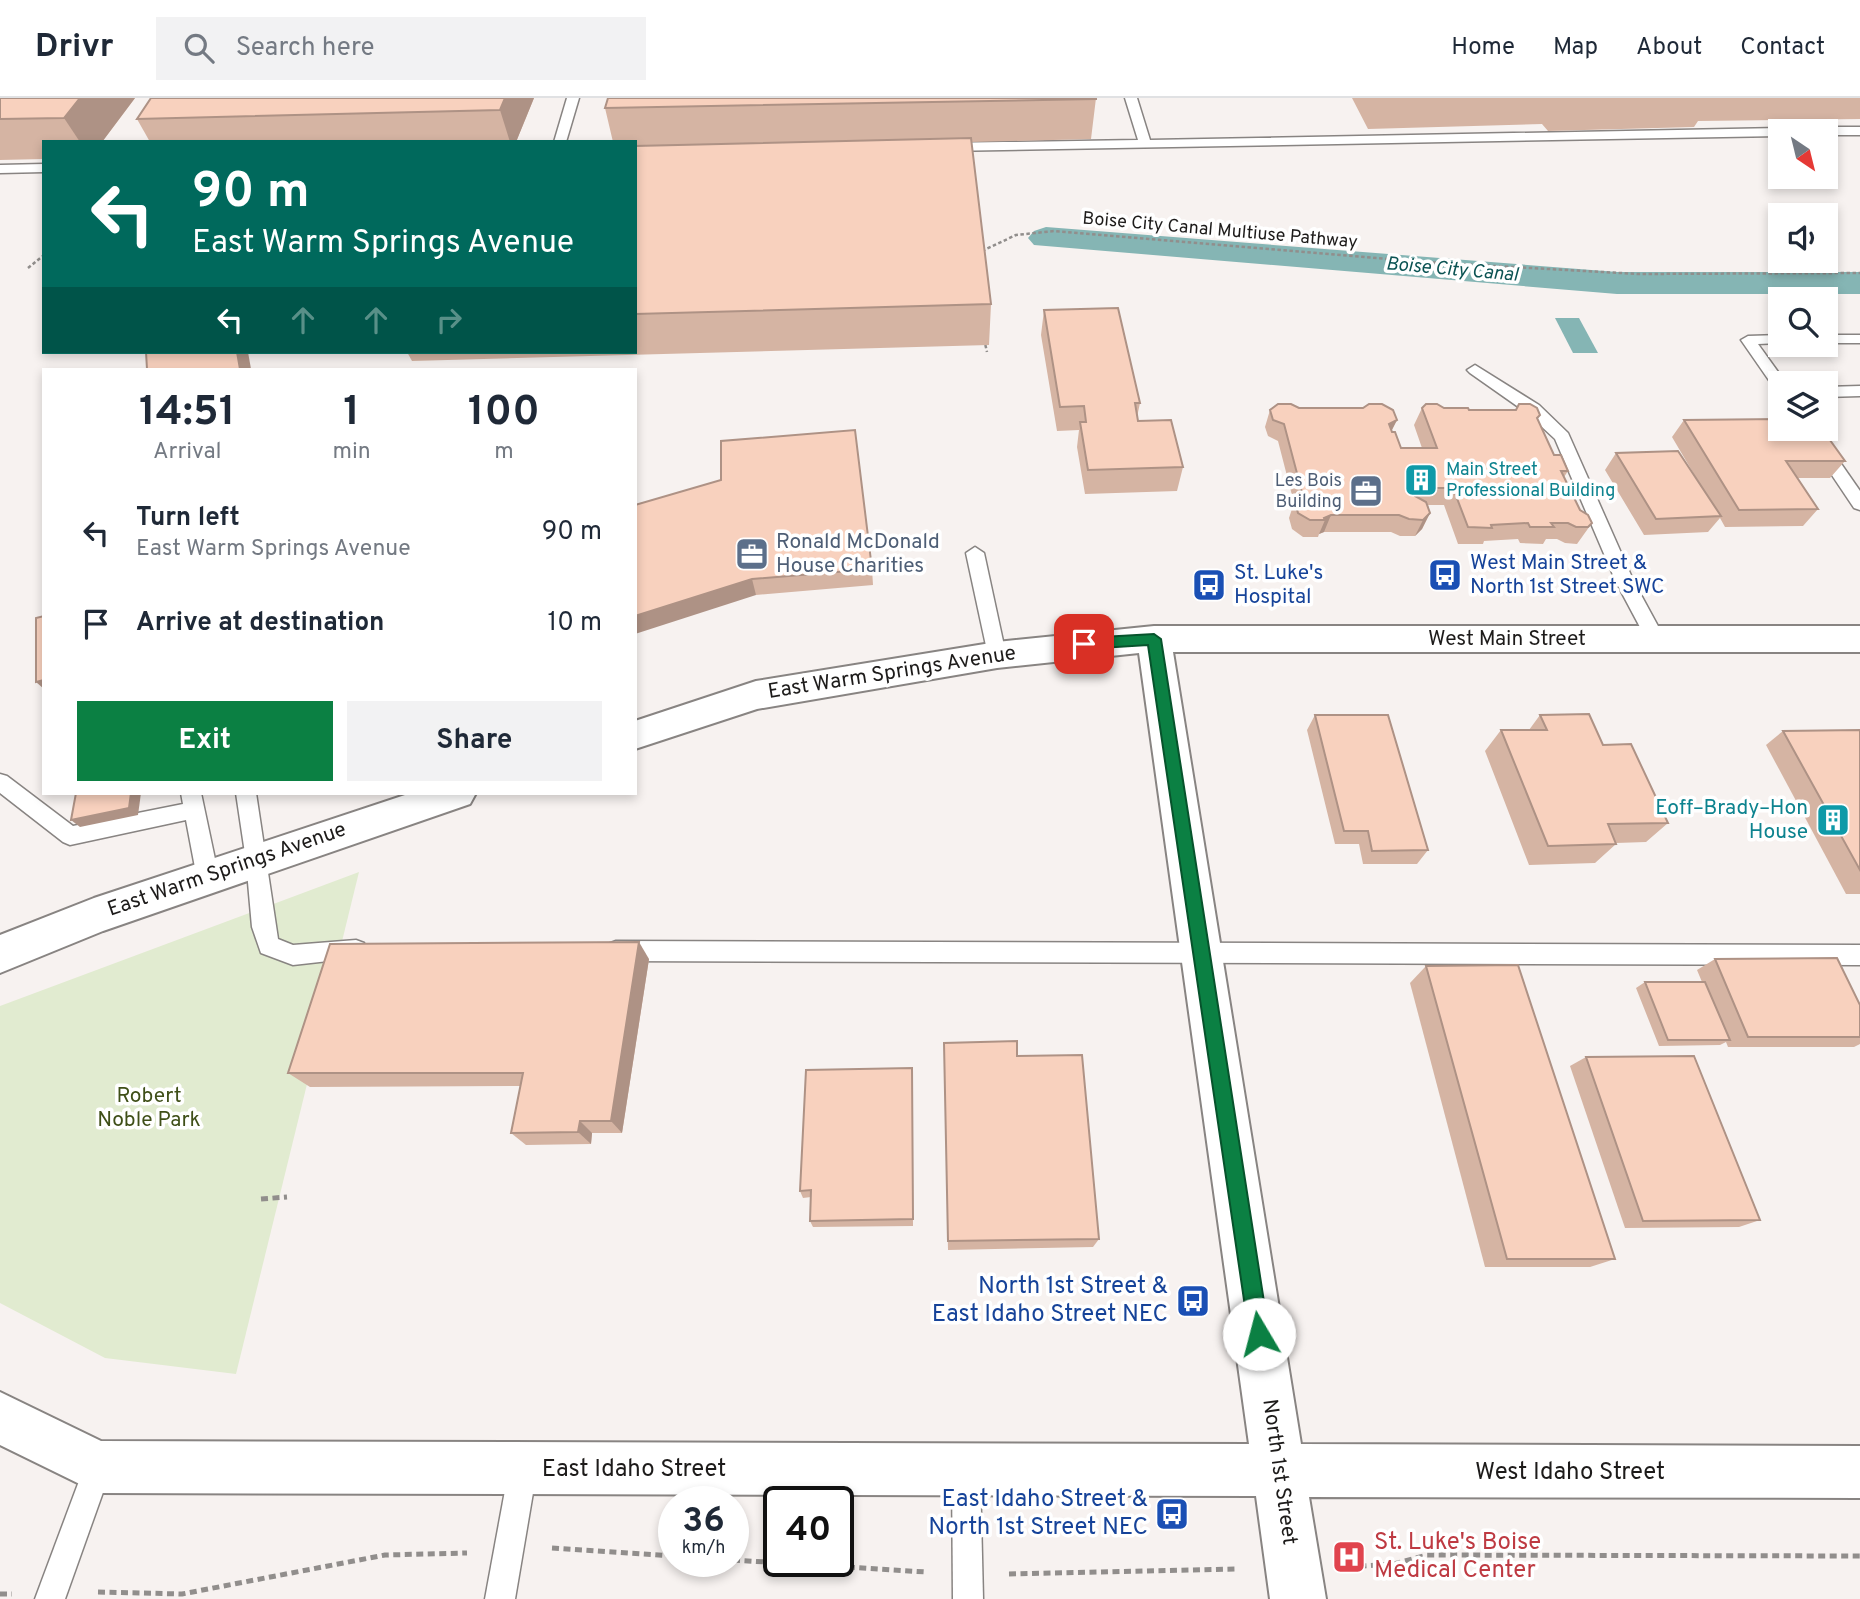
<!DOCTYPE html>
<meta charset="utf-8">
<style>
body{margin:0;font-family:Overpass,sans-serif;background:#f2f2f3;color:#1f2937;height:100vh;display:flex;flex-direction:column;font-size:26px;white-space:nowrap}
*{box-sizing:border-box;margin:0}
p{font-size:23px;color:#747a83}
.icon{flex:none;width:38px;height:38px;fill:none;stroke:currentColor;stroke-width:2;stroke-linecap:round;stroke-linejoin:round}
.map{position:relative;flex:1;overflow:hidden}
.drawer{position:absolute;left:42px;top:270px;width:595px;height:427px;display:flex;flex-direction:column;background:#fff;border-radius:0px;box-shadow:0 4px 10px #0003}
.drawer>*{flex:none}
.top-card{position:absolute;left:42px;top:42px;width:595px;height:214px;border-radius:0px;box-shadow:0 4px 10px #0003;background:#00695c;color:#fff;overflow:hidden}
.needle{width:46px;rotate:145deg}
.fabs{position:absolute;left:1768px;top:21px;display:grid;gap:14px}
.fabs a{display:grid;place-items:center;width:70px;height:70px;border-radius:0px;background:#fff;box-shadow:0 4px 10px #0003;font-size:35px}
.speed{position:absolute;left:658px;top:1388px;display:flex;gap:14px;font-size:35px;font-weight:700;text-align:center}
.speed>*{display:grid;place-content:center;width:91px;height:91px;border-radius:50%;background:#fff;box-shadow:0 4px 10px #0003;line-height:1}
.speed small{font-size:18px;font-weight:400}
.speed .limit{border:4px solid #111;border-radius:10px;background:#fff;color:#111}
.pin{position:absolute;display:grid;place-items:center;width:60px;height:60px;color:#fff;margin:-30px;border-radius:14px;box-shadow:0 4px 10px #0006}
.me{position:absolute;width:77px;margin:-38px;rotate:352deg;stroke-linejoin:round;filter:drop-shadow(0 0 5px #0008)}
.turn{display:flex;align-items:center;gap:24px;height:147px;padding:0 35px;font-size:32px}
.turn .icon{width:91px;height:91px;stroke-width:2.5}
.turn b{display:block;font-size:49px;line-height:60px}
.lanes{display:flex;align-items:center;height:66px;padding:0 35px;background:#0003;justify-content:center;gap:35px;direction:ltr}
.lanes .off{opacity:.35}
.eta{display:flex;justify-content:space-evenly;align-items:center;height:119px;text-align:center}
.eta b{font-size:42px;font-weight:700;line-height:49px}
.button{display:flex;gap:14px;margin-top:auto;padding:14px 35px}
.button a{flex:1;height:80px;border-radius:0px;background:#0b8043;color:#fff;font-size:28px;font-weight:700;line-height:80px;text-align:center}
.button a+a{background:#f2f2f3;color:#1f2937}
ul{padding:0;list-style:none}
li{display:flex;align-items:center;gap:21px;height:91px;padding:0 35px}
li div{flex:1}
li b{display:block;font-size:26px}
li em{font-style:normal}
header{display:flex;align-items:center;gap:42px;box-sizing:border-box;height:98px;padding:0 35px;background:#fff;border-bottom:2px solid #e0e1e3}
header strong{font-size:33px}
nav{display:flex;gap:38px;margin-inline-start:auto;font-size:24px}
.search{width:490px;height:63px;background:#f2f2f3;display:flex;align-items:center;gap:18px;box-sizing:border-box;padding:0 24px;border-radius:0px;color:#747a83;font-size:26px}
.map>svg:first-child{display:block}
</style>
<header>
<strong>Drivr</strong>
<div class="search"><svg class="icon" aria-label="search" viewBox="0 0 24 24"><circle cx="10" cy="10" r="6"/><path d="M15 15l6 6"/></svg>Search here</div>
<nav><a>Home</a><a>Map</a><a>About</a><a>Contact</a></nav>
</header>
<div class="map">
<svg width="1860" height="1501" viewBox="0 0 1860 1501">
<rect width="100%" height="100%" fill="#f7f2f0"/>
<path fill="#e1ebd0" d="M359,774L236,1276L105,1260L0,1205V908Z"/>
<path fill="#85b5b4" d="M1555,220H1579L1598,255H1573Z"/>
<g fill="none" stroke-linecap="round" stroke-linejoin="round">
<path fill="#85b5b4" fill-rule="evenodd" d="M1046,129L1617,174H1860V196H1617L1034,147L1028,140L1034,133Z"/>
<defs>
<g id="lane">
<path d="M567,0H579L566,44H554Z"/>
<path d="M1125,0H1137L1150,42L1780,30L1786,33H1780V38L945,53L939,49L945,45L1138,42Z"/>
<path d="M1825,29H1860V37H1825V33H1819Z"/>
<path d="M44,66V74L0,75V67Z"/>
<path d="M1780,237V245L1758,246L1786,285H1780V293L1775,291L1741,242L1748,238Z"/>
<rect x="1825" y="237" width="35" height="8"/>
<path d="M1475,267L1539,307L1568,335L1634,484L1665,541L1663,546H1649L1616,484L1555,341L1527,315L1470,275L1467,272Z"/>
<path d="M1860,288V298L1825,299V289Z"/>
<path d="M1801,331H1817L1860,393V412L1854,410Z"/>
<path d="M975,449L984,455L1006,557L1004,562H990L988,557L966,455Z"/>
<path d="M0,676L7,678L73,728L183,706L181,695H201L219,780L216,787L208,789L200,787L197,780L186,722L70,747L63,744L0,695Z"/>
<path d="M236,695H256L278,841L293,847L356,842L364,845L367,852L364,859L293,867L261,855L252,829L246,762Z"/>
<path d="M616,843L1860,847V867L616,863L608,860L605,853L608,846Z"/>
<path d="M98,1355L108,1359L112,1369L65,1501H35L88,1359Z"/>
<path d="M523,1357L533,1361L537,1371L515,1501H485L509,1371L513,1361Z"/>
<path d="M966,1360L976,1364L980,1374L983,1501H953L952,1374L956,1364Z"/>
</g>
<g id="secondary">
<path d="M1154,528H1860V554H1173L1301,1346L1860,1348V1400L1309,1399L1326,1501H1270L1256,1398L98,1395L0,1347V1294L101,1343L1249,1346L1139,555L997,570L757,611L635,651V623L756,583L997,544Z"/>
<path d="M411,695H476L470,706L103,833L0,875V837L94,800Z"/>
</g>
</defs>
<use href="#lane" stroke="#888482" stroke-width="3"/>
<use href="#secondary" stroke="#888482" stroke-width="4"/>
<g stroke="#918e8c" stroke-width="2.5" stroke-dasharray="3.5 2.5" stroke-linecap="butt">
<path d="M982,153L1016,137L1054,133L1423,164L1638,176L1860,175"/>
<path d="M28,170L44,157"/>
<path d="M984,241L987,254"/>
</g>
<g stroke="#918e8c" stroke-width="5" stroke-dasharray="7 4.5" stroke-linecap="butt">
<path d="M261,1101L287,1099"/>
<path d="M552,1450L674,1458"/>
<path d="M733,1462L926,1474"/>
<path d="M1348,1469L1394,1466L1427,1457L1860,1458"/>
<path d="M1009,1476L1238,1471"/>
<path d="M98,1494L182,1496L385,1457L467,1455"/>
<path d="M0,1496H12"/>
</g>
<use href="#lane" fill="#fff" fill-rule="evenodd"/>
<use href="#secondary" fill="#fff" fill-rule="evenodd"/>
</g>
<g fill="#d5b4a3">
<path d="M0,0H135L102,44H44V61L0,62Z"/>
<path d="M534,0L516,44H150L137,21Z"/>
<path d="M1096,0L1091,41L971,44L991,206L989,247L412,263L407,254H635V44H613L605,10Z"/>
<path d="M1352,0H1860V21L1698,23L1694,29L1548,33L1542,26L1368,31Z"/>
<path d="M1044,212L1140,305L1137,319L1138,323L1183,369L1177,393L1085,396L1077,349L1079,332L1057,333L1041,237Z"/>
<path d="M1299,310L1397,322L1391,333L1401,350H1422L1414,327L1422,310H1444L1540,317L1537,322L1554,357L1568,373L1564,379L1580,412L1592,425L1577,446L1565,445L1557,441H1546L1543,446L1520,445L1518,441L1484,443L1483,446H1458L1444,407H1428L1430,415L1422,431L1415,438H1400L1391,434H1324L1319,436L1318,439H1303L1292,431L1289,420L1294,405L1278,343L1268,338L1265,329L1270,312Z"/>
<path d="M1684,322L1845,363L1830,380H1797L1818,411L1803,428L1725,429L1720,420L1708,434L1644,437L1605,372L1616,355L1698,383L1672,339Z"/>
<path d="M635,407L872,471L873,487L756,497Z"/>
<path d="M1315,617L1428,752L1417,766H1363L1359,746H1335L1307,632Z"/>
<path d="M1540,617L1668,725L1646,744L1616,745V746L1595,765L1529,767L1485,653L1501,632H1529Z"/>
<path d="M1860,632V796H1846L1766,647L1783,633Z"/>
<path d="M649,861L622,1035H592L591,1046L526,1047L511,1035L521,988L310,989L288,975Z"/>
<path d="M1715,861L1860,907V946L1854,949H1728L1726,944L1720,947L1659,948L1636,890L1645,884H1702L1697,872Z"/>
<path d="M1426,868L1615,1161L1590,1169H1485L1410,885Z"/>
<path d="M944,945L1017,958L1099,1141L1093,1149L948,1152Z"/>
<path d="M1586,959L1760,1122L1739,1129L1625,1130L1570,968Z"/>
<path d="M912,970L913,1128L813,1129L810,1123L811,1099L803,1100L800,1093Z"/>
</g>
<g fill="#ae9285">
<path d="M80,0H135L102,44H80L64,20Z"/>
<path d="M505,0H534L516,44H510L500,12Z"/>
<path d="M237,254H248L251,271H240Z"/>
<path d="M1397,322L1389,338V326Z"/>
<path d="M1430,415L1422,431L1415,438L1423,422Z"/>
<path d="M1331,417L1324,434L1319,436L1325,422L1324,420Z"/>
<path d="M752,481L756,497L635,536V518Z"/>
<path d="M44,582V591L36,584Z"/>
<path d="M131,695H141L138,717L80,729L71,722Z"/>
<path d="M639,844L649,861L622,1035L611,1023Z"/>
<path d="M580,1023L592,1035L591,1046L578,1034Z"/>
</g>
<g fill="#f8d1be" stroke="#ae9285" stroke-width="2">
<path d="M0,0H80L64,20L0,21Z"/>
<path d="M151,0H505L500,12L137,21Z"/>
<path d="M608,0H1096V1L605,10Z"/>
<path d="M971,40L991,206L635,216V48Z"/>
<path d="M1118,210L1140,305H1135L1138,323L1171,322L1183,369L1088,372L1080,324H1086L1084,308L1060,309L1044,212Z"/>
<path d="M146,254H237L240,271H147Z"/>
<path d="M1278,306H1291L1299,310H1363L1369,306H1382L1393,312L1397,322L1389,326L1392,334H1395L1401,350H1437L1422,310L1426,306H1437L1444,310H1468L1469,312H1516L1519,306H1530L1537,310L1540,317L1537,320L1554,357H1561L1568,373H1561L1580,412L1588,417L1592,425L1588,429H1576L1568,425H1551L1554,429H1530L1528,425L1491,427L1492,430L1468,429L1453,390H1412L1415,398L1426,404L1430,415L1423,422L1409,421L1399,417H1331L1324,420L1325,422H1310L1298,415L1295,404L1303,398L1284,326L1273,322L1270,312Z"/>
<path d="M1780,321V331H1822L1845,363H1786L1818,411L1739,412L1684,322Z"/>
<path d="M855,332L872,471L752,481L635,518V407L721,382V343Z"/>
<path d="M1678,353L1721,418L1656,421L1616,355Z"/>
<path d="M44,518V582L36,584V520Z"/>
<path d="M1589,616L1603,647L1631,646L1668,725L1608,726L1616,746L1548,748L1501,632H1547L1540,617Z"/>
<path d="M1315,617H1388L1428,752L1372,753L1368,733H1344Z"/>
<path d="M1860,632V772L1783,633Z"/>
<path d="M76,695H131L129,710L71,722Z"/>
<path d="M639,844L611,1023H580L578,1034L511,1035L523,975H288L330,846Z"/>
<path d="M1837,860L1860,907V939H1748L1715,861Z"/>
<path d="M1518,867L1615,1161H1507L1426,868Z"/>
<path d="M1645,884H1705L1730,942H1668Z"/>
<path d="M1017,943V958L1082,957L1099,1141L948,1143L944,945Z"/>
<path d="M1694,958L1760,1122L1643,1123L1586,959Z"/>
<path d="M912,970L913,1121L810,1123L811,1092L800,1093L806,972Z"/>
</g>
<path fill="#0b8043" stroke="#07532c" stroke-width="2" d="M1154,536L1161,541L1269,1236L1266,1243L1259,1246L1252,1243L1249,1236L1148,547L1084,551L1077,546L1084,540Z"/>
<defs>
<symbol id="building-square" viewBox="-11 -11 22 22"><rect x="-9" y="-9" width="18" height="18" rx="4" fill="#0f9aa8" stroke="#fff"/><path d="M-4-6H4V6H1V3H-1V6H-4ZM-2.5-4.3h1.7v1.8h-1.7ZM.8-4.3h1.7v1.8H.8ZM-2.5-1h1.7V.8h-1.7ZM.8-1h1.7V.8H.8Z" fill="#fff"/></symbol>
<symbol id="office-square" viewBox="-11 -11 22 22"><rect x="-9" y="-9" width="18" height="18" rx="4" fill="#5c6f8a" stroke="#fff"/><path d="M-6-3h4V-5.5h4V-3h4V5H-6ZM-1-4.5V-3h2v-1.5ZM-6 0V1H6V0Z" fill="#fff"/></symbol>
<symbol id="bus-square" viewBox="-11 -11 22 22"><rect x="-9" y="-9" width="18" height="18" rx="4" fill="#1a4fb4" stroke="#fff"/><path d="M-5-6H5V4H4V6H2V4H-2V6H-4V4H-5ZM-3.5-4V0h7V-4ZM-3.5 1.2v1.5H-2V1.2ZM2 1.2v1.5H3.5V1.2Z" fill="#fff"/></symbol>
<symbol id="hospital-square" viewBox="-11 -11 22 22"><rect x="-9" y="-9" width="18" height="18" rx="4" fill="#e0444e" stroke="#fff"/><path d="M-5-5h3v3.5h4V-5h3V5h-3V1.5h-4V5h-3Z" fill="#fff"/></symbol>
</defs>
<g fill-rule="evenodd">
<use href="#building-square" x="1402" y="363" width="38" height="38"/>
<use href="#office-square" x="1347" y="374" width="38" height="38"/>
<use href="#office-square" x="733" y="437" width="38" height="38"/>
<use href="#bus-square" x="1426" y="458" width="38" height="38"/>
<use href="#bus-square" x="1190" y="468" width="38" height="38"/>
<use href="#building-square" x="1814" y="703" width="38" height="38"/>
<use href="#bus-square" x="1174" y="1184" width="38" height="38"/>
<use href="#bus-square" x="1153" y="1397" width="38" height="38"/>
<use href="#hospital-square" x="1330" y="1440" width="38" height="38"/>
</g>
<g text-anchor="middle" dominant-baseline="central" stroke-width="7" stroke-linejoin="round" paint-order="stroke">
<g font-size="18" fill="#1d1b1a" stroke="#fff">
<text transform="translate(1220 133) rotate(5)">Boise City Canal Multiuse Pathway</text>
</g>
<g font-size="18" fill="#0d838f" stroke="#fff" text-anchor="start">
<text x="1446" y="372">Main Street<tspan x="1446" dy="21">Professional Building</tspan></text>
</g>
<g font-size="18" fill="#4e5e75" stroke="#fff" text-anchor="end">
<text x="1342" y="383">Les Bois<tspan x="1342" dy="21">Building</tspan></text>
</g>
<g font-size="19" font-style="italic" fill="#0b5353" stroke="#fff">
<text transform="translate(1452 172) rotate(5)">Boise City Canal</text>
</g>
<g font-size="21" fill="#4e5e75" stroke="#fff" text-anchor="start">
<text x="776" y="444">Ronald McDonald<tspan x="776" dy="24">House Charities</tspan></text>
</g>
<g font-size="21" fill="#164399" stroke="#fff" text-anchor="start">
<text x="1470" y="465">West Main Street &amp;<tspan x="1470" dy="24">North 1st Street SWC</tspan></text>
<text x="1234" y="475">St. Luke's<tspan x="1234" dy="24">Hospital</tspan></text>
</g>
<g font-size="21" fill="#1d1b1a" stroke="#fff">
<text x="1507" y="541">West Main Street</text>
<text transform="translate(892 575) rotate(-9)">East Warm Springs Avenue</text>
<text transform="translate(227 772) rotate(-19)">East Warm Springs Avenue</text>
<text transform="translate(1279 1374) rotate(82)">North 1st Street</text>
</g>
<g font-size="21" fill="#0d838f" stroke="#fff" text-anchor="end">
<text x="1808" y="710">Eoff–Brady–Hon<tspan x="1808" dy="24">House</tspan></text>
</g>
<g font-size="21" fill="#3f4f18" stroke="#fff">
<text x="149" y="998">Robert<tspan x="149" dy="24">Noble Park</tspan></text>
</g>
<g font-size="24" fill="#164399" stroke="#fff" text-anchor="end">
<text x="1168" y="1189">North 1st Street &amp;<tspan x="1168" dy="28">East Idaho Street NEC</tspan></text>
<text x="1148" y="1402">East Idaho Street &amp;<tspan x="1148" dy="28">North 1st Street NEC</tspan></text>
</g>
<g font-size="24" fill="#1d1b1a" stroke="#fff">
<text x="634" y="1372">East Idaho Street</text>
<text x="1570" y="1375">West Idaho Street</text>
</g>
<g font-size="24" fill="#be3a42" stroke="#fff" text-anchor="start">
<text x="1374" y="1445">St. Luke's Boise<tspan x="1374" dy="28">Medical Center</tspan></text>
</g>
</g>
</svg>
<div class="fabs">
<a><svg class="needle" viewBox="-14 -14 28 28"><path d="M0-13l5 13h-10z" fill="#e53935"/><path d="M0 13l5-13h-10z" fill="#747a83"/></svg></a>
<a><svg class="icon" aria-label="sound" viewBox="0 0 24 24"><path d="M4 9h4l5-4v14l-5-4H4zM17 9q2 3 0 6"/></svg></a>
<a><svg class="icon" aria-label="search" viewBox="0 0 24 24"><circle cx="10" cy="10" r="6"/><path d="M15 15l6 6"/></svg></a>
<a><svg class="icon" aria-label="layers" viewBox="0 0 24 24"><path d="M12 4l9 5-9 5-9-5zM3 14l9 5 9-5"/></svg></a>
</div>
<div class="speed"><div>36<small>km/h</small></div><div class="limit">40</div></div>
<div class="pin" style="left:1084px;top:546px;background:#d93025"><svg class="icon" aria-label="arrive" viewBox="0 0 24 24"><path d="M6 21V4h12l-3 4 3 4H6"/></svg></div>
<svg class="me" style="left:1259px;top:1236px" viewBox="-20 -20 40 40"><circle r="19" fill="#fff"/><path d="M0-13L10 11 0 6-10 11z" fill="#0b8043"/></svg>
<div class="top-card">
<div class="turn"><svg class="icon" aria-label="left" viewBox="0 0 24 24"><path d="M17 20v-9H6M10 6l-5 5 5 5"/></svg><div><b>90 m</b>East Warm Springs Avenue</div></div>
<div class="lanes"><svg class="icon" aria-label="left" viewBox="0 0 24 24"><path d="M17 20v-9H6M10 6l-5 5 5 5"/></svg><svg class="icon off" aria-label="ahead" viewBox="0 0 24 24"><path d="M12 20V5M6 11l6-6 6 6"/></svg><svg class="icon off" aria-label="ahead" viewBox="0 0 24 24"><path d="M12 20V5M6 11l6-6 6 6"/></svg><svg class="icon off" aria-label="right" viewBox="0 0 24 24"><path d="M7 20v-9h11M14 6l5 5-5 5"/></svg></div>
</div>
<section class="drawer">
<div class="eta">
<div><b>14:51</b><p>Arrival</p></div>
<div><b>1</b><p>min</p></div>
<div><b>100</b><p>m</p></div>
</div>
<ul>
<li><svg class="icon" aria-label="left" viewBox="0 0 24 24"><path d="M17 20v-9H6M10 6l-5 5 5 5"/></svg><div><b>Turn left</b><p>East Warm Springs Avenue</p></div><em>90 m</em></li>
<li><svg class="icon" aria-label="arrive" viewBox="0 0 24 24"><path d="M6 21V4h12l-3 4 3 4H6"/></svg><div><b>Arrive at destination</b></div><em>10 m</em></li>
</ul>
<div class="button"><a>Exit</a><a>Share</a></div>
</section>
</div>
